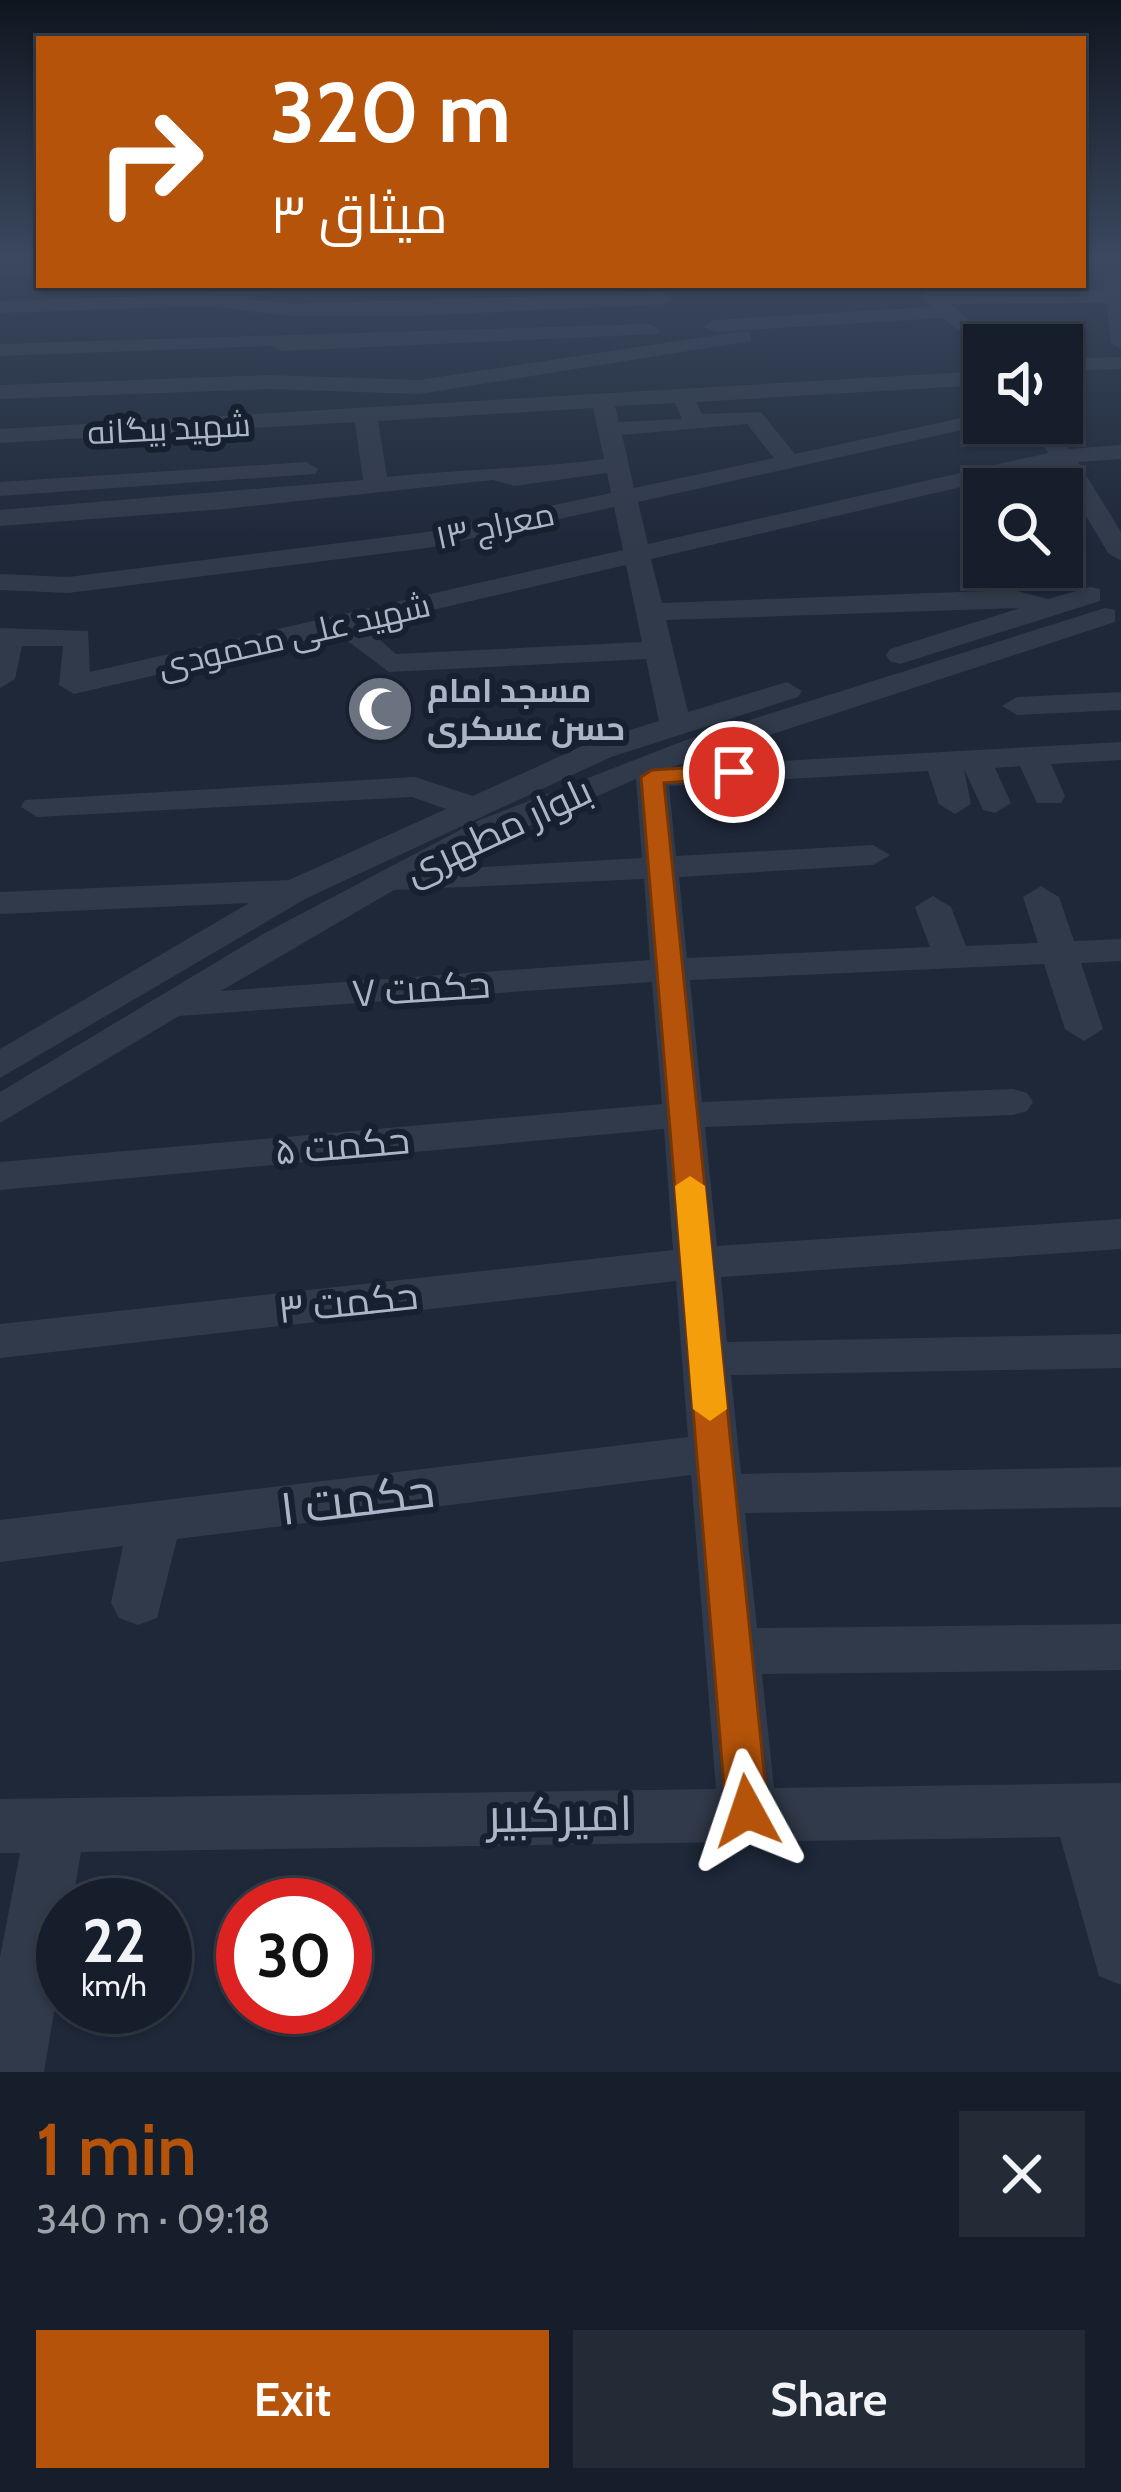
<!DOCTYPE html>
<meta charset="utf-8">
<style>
body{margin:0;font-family:Cabin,Cairo,sans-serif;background:#232b37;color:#f1f3f6;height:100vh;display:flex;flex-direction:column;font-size:45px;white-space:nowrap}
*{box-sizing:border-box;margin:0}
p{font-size:39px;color:#9ea2a9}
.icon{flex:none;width:66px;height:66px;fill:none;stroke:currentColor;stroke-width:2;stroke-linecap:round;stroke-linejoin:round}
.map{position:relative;height:2072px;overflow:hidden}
.side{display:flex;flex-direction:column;background:#161e2b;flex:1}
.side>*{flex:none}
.banner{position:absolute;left:36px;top:36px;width:1050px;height:252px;border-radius:0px;box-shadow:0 3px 9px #0004,0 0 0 3px #353c47;background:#b45309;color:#fff;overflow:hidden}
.controls{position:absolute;left:963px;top:324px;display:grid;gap:24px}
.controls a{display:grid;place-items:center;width:120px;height:120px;border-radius:0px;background:#161e2b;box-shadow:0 3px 9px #0004,0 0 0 3px #353c47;font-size:60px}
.speed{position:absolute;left:36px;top:1878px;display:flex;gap:24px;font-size:60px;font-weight:700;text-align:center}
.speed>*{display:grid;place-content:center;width:156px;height:156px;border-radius:50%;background:#161e2b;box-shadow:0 3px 9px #0004,0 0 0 3px #353c47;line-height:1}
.speed small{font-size:30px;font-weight:400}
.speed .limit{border:18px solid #d22;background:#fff;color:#111}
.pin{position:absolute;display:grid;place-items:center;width:102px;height:102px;color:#fff;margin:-51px;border:6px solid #fff;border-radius:50%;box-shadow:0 3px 12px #0007}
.me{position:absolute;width:132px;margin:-66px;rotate:355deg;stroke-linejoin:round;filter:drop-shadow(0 0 9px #0008)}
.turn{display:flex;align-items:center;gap:42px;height:252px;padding:0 36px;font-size:54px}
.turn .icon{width:156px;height:156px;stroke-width:2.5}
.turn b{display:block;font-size:84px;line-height:102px}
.round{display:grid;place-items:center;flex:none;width:126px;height:126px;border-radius:0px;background:#232b37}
.head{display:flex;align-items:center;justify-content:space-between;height:204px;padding:0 36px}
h1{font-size:72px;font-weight:600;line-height:90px;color:#b45309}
.cta{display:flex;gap:24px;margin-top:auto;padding:24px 36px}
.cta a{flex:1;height:138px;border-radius:0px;background:#b45309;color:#fff;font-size:48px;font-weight:600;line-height:138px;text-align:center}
.cta a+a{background:#232b37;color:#f1f3f6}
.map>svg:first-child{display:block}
</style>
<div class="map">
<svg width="1121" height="2072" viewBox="0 0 1121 2072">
<rect width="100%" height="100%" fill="#1e2839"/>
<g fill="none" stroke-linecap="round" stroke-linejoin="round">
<g fill="#313a4a" fill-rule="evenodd">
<path d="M1102,258H1120L1121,349L1111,343L1106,303L951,304L994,345H984V351L943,318L714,332L704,326L714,320L931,307L921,296L931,290L1105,291Z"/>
<path d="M39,263V275L0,276V264Z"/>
<path d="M255,285H296L245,299L293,304L664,292L674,298L664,304L411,316H293L207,306L0,313V301L207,294Z"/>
<path d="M650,324L660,330L657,334L281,351L271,346L0,356V344Z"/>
<path d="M744,331L751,333V341L419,394L268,389L0,399V385L268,375L419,380Z"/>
<path d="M1121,357V369L1062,371V359Z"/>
<path d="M984,371V385L696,402L702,414L761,412L795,454L984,413V423H993L638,502L648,544L1048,453L1031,423H1053L1069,449L1121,445V459L1078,462L1121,532V561L1108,553L1056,465L651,559L662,603L1013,590L1048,599L1090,587L1100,589V601L900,664L890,661L886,655L890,649L1020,608L666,620L688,712L787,682L802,691L798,697L611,757L307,898L0,1078V1049L249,903L0,914V892L289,880L446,809L412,797L37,817L21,807L25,800L415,777L473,796L589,743L659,721L646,659L389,672L337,633L74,694L59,685L63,646H22L15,679L0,688V628L88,631L90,672L623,550L614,507L427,548L68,593L0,590V574L68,577L427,532L611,493L607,473L514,486L493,480L224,509L0,526V510L363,480L355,422L0,443V429ZM675,403L682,419L619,422L615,406ZM593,408L604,459C530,469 460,469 387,477L378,421ZM747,424L774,458L634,488L622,435ZM626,565L642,642L396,654L364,626Z"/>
<path d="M306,462L318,469L315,474L0,496V482Z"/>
<path d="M1105,608L1115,610V622L672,767L1121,742V760L1051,764L1065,796L1061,803H1037L1020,766L995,768L1011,803L995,813L983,810L964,769L971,804L955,814L939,804L928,771L669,786L676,856L873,845L890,855L873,865L679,877L687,958L930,947L915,907L933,896L951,907L966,946L1038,943L1023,897L1041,886L1059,897L1074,941L1121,939V961L1081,963L1103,1029L1084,1041L1065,1029L1044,964L690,980L702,1102L1013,1089L1027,1093L1033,1102L1027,1111L1013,1115L705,1127L717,1246L1121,1219V1249L721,1277L727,1342L1121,1334V1368L731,1375L741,1474L1121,1467V1507L745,1513L757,1628L1121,1624V1670L762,1674L774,1788L1121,1783V1985L1099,1976L1060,1837L81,1852L72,1905H63V1959L44,2072H0V1957L20,1853H0V1799L716,1789L691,1475L177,1539L157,1618L138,1625L119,1618L111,1603L123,1546L0,1562V1520L688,1437L676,1281L0,1358V1324L673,1250L664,1129L0,1190V1162L662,1104L652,982L179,1016L0,1123V1092L263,934L477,821L686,740ZM636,779L642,858L430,870ZM644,879L650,960L221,991L394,890Z"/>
<path d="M1121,692V710L1017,715L1002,706L1017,697Z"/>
</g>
</g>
<linearGradient id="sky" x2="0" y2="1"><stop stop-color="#10161f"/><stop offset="0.47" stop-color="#3b485f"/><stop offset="1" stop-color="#3b485f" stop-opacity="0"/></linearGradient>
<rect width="1121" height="547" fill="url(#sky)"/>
<path fill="#b45309" stroke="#753606" stroke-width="3" d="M734,765L745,772L742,777L664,783L768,1811L762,1824L747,1830L732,1824L726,1811L641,777L652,770Z"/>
<path fill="#f59e0b" d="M690,1176L705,1186L727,1409L710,1421L693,1409L675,1186Z"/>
<defs>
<symbol id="mosque-disc" viewBox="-11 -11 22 22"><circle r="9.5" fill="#6b7280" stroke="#17202e"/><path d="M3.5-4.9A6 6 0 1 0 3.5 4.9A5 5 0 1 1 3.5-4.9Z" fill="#fff"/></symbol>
</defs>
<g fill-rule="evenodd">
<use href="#mosque-disc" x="342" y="671" width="76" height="76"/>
</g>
<g text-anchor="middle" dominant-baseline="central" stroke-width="12" stroke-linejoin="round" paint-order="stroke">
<g font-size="33" fill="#abb5c7" stroke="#17202e">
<text transform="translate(169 428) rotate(-3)">شهید بیگانه</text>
<text transform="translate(495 525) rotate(-12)">معراج ۱۳</text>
<text transform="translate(294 635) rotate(-13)">شهید علی محمودی</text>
</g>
<g font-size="33" font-weight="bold" fill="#abb5c7" stroke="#17202e" text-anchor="start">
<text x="427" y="690">مسجد امام<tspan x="427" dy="38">حسن عسکری</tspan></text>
</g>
<g font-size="39" fill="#abb5c7" stroke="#17202e">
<text transform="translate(498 830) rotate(-25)">بلوار مطهری</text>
<text transform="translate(421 988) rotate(-4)">حکمت ۷</text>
<text transform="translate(342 1145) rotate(-5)">حکمت ۵</text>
<text transform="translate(348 1302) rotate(-6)">حکمت ۳</text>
</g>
<g font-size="48" fill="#abb5c7" stroke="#17202e">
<text transform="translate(357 1499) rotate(-7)">حکمت ۱</text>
<text transform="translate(560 1814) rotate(-1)">امیرکبیر</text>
</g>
</g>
</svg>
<div class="controls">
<a><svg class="icon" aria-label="sound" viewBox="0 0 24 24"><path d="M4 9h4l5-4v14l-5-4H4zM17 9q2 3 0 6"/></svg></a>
<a><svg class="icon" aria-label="search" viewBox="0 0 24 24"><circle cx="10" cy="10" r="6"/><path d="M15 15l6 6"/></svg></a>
</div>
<div class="speed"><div>22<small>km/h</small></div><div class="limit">30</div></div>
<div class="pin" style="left:734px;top:772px;background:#d93025"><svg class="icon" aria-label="arrive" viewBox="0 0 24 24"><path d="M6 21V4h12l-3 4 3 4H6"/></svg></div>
<svg class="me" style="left:747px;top:1811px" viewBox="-20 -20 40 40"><path d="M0-17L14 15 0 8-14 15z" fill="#b45309" stroke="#fff" stroke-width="4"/></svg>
<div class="banner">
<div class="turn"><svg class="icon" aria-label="right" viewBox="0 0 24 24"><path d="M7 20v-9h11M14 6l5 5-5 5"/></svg><div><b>320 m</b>میثاق ۳</div></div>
</div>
</div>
<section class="side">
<div class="head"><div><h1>1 min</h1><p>340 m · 09:18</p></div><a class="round"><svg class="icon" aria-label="close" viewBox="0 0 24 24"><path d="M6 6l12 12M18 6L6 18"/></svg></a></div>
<div class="cta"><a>Exit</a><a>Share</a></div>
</section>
